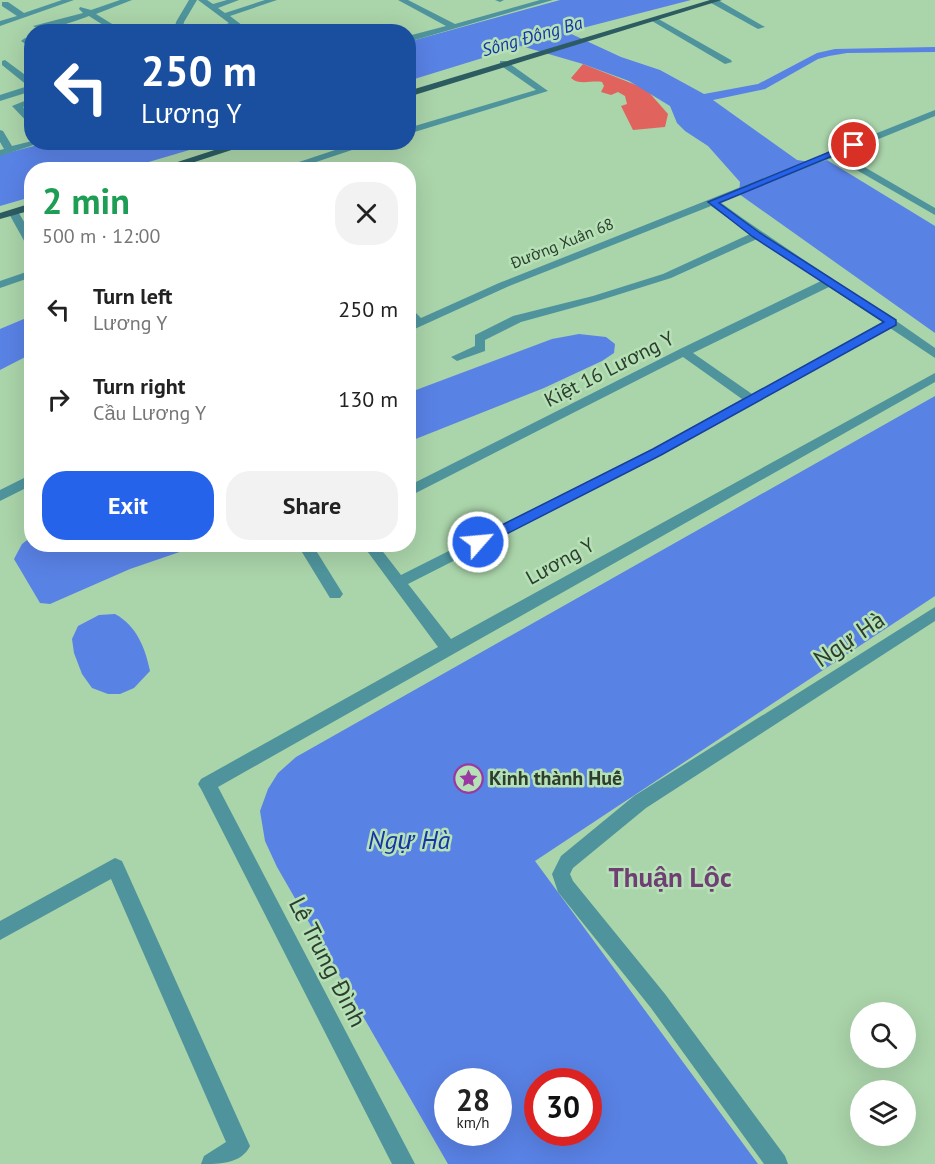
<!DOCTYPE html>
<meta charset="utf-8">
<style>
body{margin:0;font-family:"PT Sans",sans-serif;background:#f2f2f2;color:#222;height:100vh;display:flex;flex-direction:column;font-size:22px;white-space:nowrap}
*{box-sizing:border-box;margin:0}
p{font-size:20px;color:#767676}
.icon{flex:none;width:33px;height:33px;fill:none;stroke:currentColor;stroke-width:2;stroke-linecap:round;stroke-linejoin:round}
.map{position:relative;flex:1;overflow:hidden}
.sheet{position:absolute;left:24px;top:162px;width:392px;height:390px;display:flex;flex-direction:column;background:#fff;border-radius:24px;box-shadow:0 6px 24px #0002}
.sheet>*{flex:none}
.banner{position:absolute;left:24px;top:24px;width:392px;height:126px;border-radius:24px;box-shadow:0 6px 24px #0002;background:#1a4fa0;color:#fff;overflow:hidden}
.tools{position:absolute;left:850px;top:1002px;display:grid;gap:12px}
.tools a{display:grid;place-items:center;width:66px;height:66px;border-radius:50%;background:#fff;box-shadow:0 6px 24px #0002;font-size:30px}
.speed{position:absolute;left:434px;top:1068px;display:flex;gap:12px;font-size:30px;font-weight:700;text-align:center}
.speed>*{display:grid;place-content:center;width:78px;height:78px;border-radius:50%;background:#fff;box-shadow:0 6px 24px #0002;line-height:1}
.speed small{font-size:15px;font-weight:400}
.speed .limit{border:9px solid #d22;background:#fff;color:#111}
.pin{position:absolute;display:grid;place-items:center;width:51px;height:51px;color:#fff;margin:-26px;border:3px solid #fff;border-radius:50%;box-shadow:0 2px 6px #0007}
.me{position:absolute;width:66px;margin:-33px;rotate:63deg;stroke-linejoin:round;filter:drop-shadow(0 0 4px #0008)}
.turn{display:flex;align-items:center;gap:21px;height:126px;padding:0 18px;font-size:27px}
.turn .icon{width:78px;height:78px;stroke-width:2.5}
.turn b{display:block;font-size:42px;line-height:51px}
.round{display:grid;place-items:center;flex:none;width:63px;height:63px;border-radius:24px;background:#f2f2f2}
.summary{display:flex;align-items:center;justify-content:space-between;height:102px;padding:0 18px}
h1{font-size:36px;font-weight:700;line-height:45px;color:#1e9e55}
.button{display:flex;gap:12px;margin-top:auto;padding:12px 18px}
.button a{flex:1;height:69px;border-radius:24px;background:#2563eb;color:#fff;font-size:24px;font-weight:700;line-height:69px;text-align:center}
.button a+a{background:#f2f2f2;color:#222}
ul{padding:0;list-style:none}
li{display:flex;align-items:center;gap:18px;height:90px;padding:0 18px}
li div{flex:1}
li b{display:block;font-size:22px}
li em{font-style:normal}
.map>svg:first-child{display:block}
</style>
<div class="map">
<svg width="935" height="1164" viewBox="0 0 935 1164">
<rect width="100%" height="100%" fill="#aad4aa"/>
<path fill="#e0645d" d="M583,64L646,89L668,114L665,127L633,130L621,106L627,104L625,96L618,92L611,95L601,92L604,86L602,82C591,80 580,86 571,78Z"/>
<g fill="#5982e5" fill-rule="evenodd">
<path d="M560,0H691L567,32L621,57L660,70L704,94L758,84L817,53L835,49L935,47V52L847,53L829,56L818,59L765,89L713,100L797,160L817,163L827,160L935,226V333L739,194L740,182L708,146L685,131L677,123L670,106L629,81L583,64L521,46L408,81V42Z"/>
<path d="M45,143H213L125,169L32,170L31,197L0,206V155Z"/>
<path d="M31,316V354L0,370V329Z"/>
<path d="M579,334L606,337L615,344L614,353L602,361L544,388L408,442V393L552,339Z"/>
<path d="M935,396V596L535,861L758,1164H448L277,867L265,841L260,811L268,789L278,773L296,757ZM447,1082H498V1132H447ZM537,1082H588V1132H537Z"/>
<path d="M31,537L32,544L200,545L130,569L50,604L40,603L14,559L22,544Z"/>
<path d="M115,614C137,626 145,648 150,671L134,688L120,694H108L92,688L82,674L74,653L72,639L78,626L99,615Z"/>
</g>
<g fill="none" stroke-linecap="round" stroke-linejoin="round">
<g fill="#4f949c" fill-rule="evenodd">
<path d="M62,0H74L0,26V21L17,16L2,6V2H8L24,13Z"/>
<path d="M120,0H132L96,14L125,32H114L89,16C76,21 44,33 33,26L83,13L79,9L80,7L91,10Z"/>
<path d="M189,0H197L184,22L182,32H174L176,22Z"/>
<path d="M198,0H207L213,4L227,0H239L218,8L225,13L265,0H277L230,16L251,32H241L234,27L222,32H209L229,23Z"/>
<path d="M398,0H408L455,24L540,0H553L408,42V36L446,26Z"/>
<path d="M495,0H504L500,2Z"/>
<path d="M711,0H718L765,27L758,29L711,3Z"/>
<path d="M655,17L731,60L732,62L725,64L652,21L651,19Z"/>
<path d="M25,38L32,42V48L21,41Z"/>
<path d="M5,60L32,80V91L0,101V95L28,86L2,65V61Z"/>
<path d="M500,61H506L548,91L408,134V128L536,90L500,65Z"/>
<path d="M32,98V104L23,107L32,117V127L12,106Z"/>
<path d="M935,110V116L842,154L935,208V215L834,157L720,202C790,253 865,298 935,348V358L890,328L662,455L408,584L451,639L935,373V382L218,787L415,1164H392L201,789L198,784L201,779L438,647L362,544H377L401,575L652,449L742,399L683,357L408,497V486L680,349L821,281L757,239L671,278L601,300L521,322L485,340V351L457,361L451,357L475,346V335L513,316L593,296L663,274L750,234L711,206L507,287L408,332V324L412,322L408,318V307L412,309L421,318L499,283ZM829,287L882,322L752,394L693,353Z"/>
<path d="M0,130L3,131L12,146L32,141L43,142L0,156V150L4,149L0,142Z"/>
<path d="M359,142H376L292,170H275Z"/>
<path d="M13,209L17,210L32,235V249L27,246L8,212Z"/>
<path d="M32,270V277L0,288V281Z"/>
<path d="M32,474V485L0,501V490Z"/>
<path d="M297,544H312L343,594L340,598H330Z"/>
<path d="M935,607V621L646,808L573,868L570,874L573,881L665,994L785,1156L788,1164H764L651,1008L558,892L552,874L561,856L634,796Z"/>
<path d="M115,858L122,861L250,1146C241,1164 220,1164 201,1164L204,1156L226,1142L111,879L0,940V921Z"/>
</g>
<g fill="#2c5c62" fill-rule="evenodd">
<path d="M710,0H722L408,97V91Z"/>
<path d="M239,142H256L170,170H153Z"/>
<path d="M32,203V210L0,219V213Z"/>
</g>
</g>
<path fill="#2563eb" stroke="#184099" stroke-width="1.5" d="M851,143L859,145L719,203L760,233L896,320V325L661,455L483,546H474L472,542L474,539L653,449L884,322L753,237L708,202Z"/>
<defs>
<symbol id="sight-ring" viewBox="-11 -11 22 22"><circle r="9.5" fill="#b6e1b7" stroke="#9a39a1" stroke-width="1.5"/><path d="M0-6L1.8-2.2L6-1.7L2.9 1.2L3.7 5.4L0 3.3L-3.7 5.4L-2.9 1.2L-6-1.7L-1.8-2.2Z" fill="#9a39a1"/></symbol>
</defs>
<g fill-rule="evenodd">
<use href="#sight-ring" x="452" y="762" width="33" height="33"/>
</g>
<g text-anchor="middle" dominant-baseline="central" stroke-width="5" stroke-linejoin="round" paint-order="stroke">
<g font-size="16" fill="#2d3e2e" stroke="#b6e1b7">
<text transform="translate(562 243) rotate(-22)">Đường Xuân 68</text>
</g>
<g font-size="18" font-style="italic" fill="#1436a9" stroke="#b6e1b7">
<text transform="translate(532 36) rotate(-16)">Sông Đông Ba</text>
</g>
<g font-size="20" fill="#2d3e2e" stroke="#b6e1b7">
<text transform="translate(609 369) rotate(-27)">Kiệt 16 Lương Y</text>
<text transform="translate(560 561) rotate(-29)">Lương Y</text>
</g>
<g font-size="20" font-weight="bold" fill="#2d3e2e" stroke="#b6e1b7" text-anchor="start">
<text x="489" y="778">Kinh thành Huế</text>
</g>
<g font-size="24" fill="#2d3e2e" stroke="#b6e1b7">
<text transform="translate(849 639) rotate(-34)">Ngự Hà</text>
<text transform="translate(328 962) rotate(63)">Lê Trung Đình</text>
</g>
<g font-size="26" font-style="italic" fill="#1436a9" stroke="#b6e1b7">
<text x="409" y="839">Ngự Hà</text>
</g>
<g font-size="27" font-weight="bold" fill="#6f3e72" stroke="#b6e1b7">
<text x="670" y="877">Thuận Lộc</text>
</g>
</g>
</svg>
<div class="tools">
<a><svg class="icon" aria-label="search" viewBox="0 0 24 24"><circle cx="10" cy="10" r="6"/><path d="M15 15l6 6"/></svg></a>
<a><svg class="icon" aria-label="layers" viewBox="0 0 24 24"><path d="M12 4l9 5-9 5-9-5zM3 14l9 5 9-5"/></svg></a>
</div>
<div class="speed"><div>28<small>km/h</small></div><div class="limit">30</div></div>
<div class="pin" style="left:854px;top:145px;background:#d93025"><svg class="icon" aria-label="arrive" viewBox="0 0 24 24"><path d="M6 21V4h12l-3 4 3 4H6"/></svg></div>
<svg class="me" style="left:478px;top:542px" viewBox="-20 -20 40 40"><circle r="17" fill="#2563eb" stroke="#fff" stroke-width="3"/><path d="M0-11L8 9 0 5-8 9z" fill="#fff"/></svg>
<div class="banner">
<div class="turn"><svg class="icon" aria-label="left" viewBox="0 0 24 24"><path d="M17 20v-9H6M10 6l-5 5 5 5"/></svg><div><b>250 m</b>Lương Y</div></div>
</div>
<section class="sheet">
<div class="summary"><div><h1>2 min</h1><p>500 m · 12:00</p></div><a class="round"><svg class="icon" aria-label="close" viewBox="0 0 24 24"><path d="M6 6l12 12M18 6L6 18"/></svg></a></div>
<ul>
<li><svg class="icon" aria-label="left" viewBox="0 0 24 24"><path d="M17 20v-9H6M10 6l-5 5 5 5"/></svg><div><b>Turn left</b><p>Lương Y</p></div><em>250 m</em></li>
<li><svg class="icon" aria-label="right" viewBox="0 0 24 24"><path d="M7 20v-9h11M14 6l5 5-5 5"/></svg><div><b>Turn right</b><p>Cầu Lương Y</p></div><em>130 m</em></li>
</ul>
<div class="button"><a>Exit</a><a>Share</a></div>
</section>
</div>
